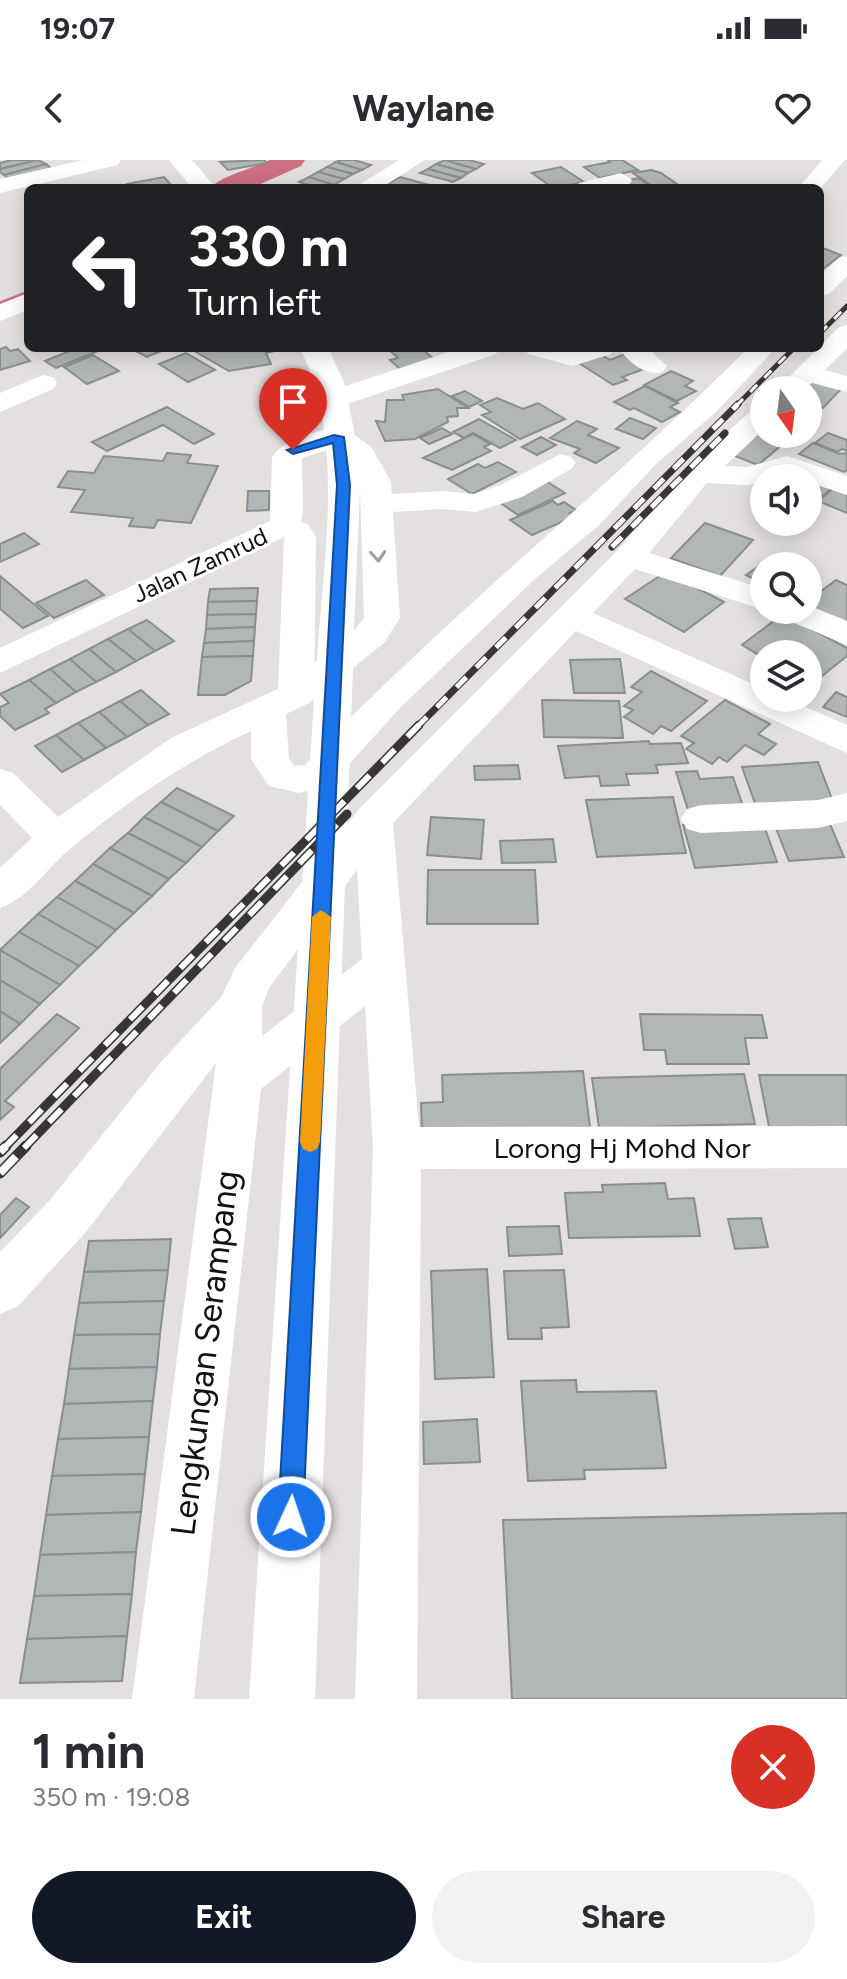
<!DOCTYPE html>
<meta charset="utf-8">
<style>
body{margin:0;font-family:Figtree,sans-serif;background:#f2f2f3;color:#2b2b33;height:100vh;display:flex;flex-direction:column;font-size:30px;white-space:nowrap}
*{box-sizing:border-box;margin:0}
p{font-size:26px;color:#7c7c81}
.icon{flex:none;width:44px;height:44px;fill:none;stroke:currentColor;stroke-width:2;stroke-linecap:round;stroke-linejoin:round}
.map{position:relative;height:1539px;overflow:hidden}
.sheet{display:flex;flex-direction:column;background:#fff;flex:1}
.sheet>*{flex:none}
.hud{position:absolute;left:24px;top:24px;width:800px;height:168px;border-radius:12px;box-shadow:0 4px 20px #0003;background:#202124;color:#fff;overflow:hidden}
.needle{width:52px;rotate:166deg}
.controls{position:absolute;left:750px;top:216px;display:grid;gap:16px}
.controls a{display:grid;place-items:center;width:72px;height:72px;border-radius:50%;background:#fff;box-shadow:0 4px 20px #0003;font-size:40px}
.pin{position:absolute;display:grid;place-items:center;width:68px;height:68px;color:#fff;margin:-82px -34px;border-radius:50% 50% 50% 0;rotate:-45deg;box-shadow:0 0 8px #0007}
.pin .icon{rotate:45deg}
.me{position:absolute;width:88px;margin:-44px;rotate:3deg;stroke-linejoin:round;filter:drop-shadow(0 0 6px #0008)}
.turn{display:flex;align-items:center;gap:28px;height:168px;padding:0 32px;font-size:36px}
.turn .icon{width:104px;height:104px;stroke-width:2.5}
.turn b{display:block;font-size:56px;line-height:68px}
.round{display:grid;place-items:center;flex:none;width:84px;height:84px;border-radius:42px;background:#f2f2f3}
.summary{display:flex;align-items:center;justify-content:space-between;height:136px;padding:0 32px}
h1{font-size:48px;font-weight:700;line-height:60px}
.button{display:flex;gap:16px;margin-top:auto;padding:16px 32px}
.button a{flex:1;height:92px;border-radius:48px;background:#111827;color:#fff;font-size:32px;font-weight:700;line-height:92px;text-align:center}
.button a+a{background:#f2f2f3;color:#2b2b33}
.status{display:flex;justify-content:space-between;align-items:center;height:56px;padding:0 40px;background:#fff;direction:ltr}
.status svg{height:22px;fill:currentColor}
header{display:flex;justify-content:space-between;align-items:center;height:104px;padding:0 32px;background:#fff;font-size:36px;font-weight:700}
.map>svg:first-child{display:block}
</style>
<div class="status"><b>19:07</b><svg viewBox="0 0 49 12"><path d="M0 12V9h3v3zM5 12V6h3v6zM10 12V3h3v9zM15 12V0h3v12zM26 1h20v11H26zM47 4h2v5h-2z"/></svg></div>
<header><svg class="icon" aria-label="back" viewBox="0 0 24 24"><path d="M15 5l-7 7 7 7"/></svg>Waylane<svg class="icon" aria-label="heart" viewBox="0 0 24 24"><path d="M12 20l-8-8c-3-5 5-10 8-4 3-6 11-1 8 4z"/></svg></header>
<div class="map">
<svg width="847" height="1539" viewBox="0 0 847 1539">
<rect width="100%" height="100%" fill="#e5e0e0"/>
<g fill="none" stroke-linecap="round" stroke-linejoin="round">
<path stroke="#cd7082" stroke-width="5" d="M0,144L28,133"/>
<path fill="#cd7082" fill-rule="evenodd" d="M270,0H305L301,6L252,28L212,27C219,17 256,7 270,0Z"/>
</g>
<g fill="#b1b6b7" stroke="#898e8f" stroke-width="2">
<path d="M12,0H38L0,9V3Z"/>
<path d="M38,0L46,4L4,15L0,12V9Z"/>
<path d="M264,0L267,3L228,10L220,2Z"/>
<path d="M341,0H354L371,5L362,10L336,2Z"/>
<path d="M445,0L476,9L468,13L436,4Z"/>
<path d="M445,0H469L484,4L476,9Z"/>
<path d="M608,0H622L638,10L600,18L584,7L610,2Z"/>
<path d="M336,2L362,10L353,14L327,7Z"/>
<path d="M46,4L52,9L10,20L4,15Z"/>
<path d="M436,4L468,13L461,18L428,9Z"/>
<path d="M327,7L353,14L344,19L318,12Z"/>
<path d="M561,7L584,22L553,28L532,13Z"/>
<path d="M428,9L461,18L453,22L420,13Z"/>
<path d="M651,10L661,13L677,24L655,28L633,13Z"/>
<path d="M318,12L344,19L334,25L309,17Z"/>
<path d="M164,17L171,25L130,28L127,24Z"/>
<path d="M309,17L334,25L319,28L299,22Z"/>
<path d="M400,17L437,27L400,28L387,24Z"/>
<path d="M638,18L654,28H620L613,24Z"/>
<path d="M820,87L841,95L824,108L820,106Z"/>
<path d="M6,187L10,191L18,189L30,201L0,210V189Z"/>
<path d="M77,188L103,189L56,208L45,201Z"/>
<path d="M130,188H168L147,197Z"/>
<path d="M189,188H282L283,189L266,193L271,204L229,211Z"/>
<path d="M387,188H421L435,200L400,209L390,200L398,198Z"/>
<path d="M633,191L655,205L622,217L627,220L613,225L579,203L602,195L610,200Z"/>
<path d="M186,193L215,210L188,222L159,204Z"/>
<path d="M93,195L119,211L87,224L64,207Z"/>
<path d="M671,211L693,221L685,226L696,231L677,241L644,225Z"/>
<path d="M812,220L845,225L823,248L808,244V230H803Z"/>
<path d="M645,226L678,243L670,247L680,252L662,262L634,248L630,250L614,242Z"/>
<path d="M438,229L468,248H457L458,256L447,257L448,262L415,279L385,281L376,261L385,262L387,240H404L402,235Z"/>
<path d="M465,231L482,241L469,247L452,236Z"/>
<path d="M497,238L523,249L538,243L565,259L520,279L482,255L491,252L480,245Z"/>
<path d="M167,247L214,274L194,284L163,265L107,291L92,282Z"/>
<path d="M630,258L656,268L643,279L616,269Z"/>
<path d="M479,259L516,280L500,288L473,273L464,278L453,272Z"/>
<path d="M577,261L597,269L588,275L619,288L596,303L574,293L580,289L550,278Z"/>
<path d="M442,268L452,274L429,284L420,278Z"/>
<path d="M762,269L764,274L789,279L758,305L730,294Z"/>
<path d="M828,273L847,280V291L842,289L838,292L815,283Z"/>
<path d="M473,274L490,284L484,287L491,291L452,310L423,298Z"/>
<path d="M541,277L556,285L537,295L522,287Z"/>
<path d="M813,283L839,294L847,293V310L844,312L799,294Z"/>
<path d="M167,293L191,295L187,303L218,306L191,363L158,360L154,368L129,366L133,358L71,352L85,330L58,327L68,311L94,313L104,296L163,301Z"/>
<path d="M498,302L516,312L472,334L448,319L478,304L485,308Z"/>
<path d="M781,310L836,324L821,338L808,333V318H772Z"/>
<path d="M543,319L565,333L518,355L496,340Z"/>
<path d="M839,324L847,328V353L818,341Z"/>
<path d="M248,331H269V350L247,351Z"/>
<path d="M553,341L558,345L564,342L576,350L570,353L575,356L532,375L510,360Z"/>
<path d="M705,363L753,380L720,416L671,398Z"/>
<path d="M24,373L39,384L0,402V384Z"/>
<path d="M766,401L776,406H764V424L746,415Z"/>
<path d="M666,412L724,442L684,472L625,439Z"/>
<path d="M0,416L48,456L23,468L0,449Z"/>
<path d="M86,420L104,435L54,458L36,443Z"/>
<path d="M836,420L847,425V463L803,450H808V441Z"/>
<path d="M258,428L257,441L208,442L210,429Z"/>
<path d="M257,441L256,454L207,455L208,442Z"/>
<path d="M256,454L255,467L206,469L207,455Z"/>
<path d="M783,454L847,488V496L812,524L808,522V494H764V498L742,485Z"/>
<path d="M147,460L174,481L155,491L128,469Z"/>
<path d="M255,467L254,481L204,483L206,469Z"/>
<path d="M128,469L155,491L136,501L108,479Z"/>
<path d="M108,479L136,501L116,512L89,489Z"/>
<path d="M254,481L253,496L202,497L204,483Z"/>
<path d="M89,489L116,512L96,522L70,499Z"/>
<path d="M253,496L251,521L225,535H198L202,497Z"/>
<path d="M70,499L96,522L76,532L50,509Z"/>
<path d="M620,499L625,533H574L570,500Z"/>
<path d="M50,509L76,532L56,543L29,520Z"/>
<path d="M651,511L707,541L671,571L661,566L653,574L624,557L633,550L624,546L642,532L631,527Z"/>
<path d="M29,520L56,543L45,549L49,553L15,570L0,556V547L9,543L0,534Z"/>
<path d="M141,530L169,554L148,565L120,541Z"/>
<path d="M836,532L847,537V557L823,547Z"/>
<path d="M542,540L619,541L623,578L544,577Z"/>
<path d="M725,540L770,564L758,574L776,584L764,595L745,585L727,602L719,597L712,604L686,589L694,583L681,576Z"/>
<path d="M120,541L148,565L127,577L99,552Z"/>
<path d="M99,552L127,577L106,588L78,563Z"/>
<path d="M78,563L106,588L84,600L56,575Z"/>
<path d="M56,575L84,600L62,612L35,586Z"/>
<path d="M649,581L650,584L681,583L688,603L656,605L658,613L626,614L629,625L601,626L599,616L565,618L558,586Z"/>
<path d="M818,602L834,644L757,649L742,607Z"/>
<path d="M518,605L520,619L475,620L474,606Z"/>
<path d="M697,611L700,619L733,617L744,649L689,653L676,612Z"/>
<path d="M177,628L234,656L218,671L161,642Z"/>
<path d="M673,637L686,693L597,697L586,640Z"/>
<path d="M161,642L218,671L202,687L144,657Z"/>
<path d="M144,657L202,687L186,703L128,673Z"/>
<path d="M431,657L484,660L481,699L427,695Z"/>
<path d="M827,657L844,697L789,701L773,661Z"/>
<path d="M762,660L777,702L695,708L683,665Z"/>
<path d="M128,673L186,703L169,719L110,688Z"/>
<path d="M553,679L556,702L502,703L500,681Z"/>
<path d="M110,688L169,719L152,736L93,704Z"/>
<path d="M93,704L152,736L134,753L75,721Z"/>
<path d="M428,710H535L538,764H427Z"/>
<path d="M75,721L134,753L116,770L57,737Z"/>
<path d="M57,737L116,770L98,788L38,754Z"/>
<path d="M38,754L98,788L79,806L19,772Z"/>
<path d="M19,772L79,806L60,825L0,790Z"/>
<path d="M0,790L60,825L40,844L0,820Z"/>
<path d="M0,820L40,844L20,864L0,851Z"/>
<path d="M0,851L20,864L0,883Z"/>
<path d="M57,854L79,868L5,941L14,947L0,960V909Z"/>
<path d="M640,854L762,855L767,878H745L749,904H667L665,890H644Z"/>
<path d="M583,911L590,967L422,972L421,943L443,942L442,915Z"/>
<path d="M744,914L755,964L599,968L592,918Z"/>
<path d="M759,915H847V972H770Z"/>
<path d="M665,1023L668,1039L694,1038L700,1076L569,1078L565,1033L603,1032L602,1025Z"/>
<path d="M16,1038L29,1047L0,1078V1055Z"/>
<path d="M761,1058L768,1087L735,1089L728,1059Z"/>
<path d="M559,1066L562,1094L509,1096L507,1067Z"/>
<path d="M171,1079L168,1110L84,1112L89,1081Z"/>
<path d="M487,1109L494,1217L435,1219L431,1111Z"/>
<path d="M168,1110L164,1141L79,1143L84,1112Z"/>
<path d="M564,1110L569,1167L541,1168L542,1179H508L504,1111Z"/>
<path d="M164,1141L160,1174L74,1175L79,1143Z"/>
<path d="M160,1174L157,1207L69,1209L74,1175Z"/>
<path d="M157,1207L153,1241L64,1244L69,1209Z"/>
<path d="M576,1220L577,1232L656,1231L666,1308L584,1310L585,1319L528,1321L521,1221Z"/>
<path d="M153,1241L149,1277L58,1279L64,1244Z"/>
<path d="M477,1259L480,1302L424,1304L423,1262Z"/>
<path d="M149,1277L145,1314L52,1316L58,1279Z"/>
<path d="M145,1314L141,1352L46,1355L52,1316Z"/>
<path d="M141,1352L136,1392L40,1395L46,1355Z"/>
<path d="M847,1353V1539H512L503,1360Z"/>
<path d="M136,1392L132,1434L34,1436L40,1395Z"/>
<path d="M132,1434L127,1476L27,1479L34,1436Z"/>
<path d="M127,1476L122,1521L20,1523L27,1479Z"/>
</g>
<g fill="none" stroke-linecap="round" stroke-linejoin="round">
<g fill="#fff" fill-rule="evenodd">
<path d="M83,0H121L118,5L0,33V19Z"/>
<path d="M399,0H425L381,28H354Z"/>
<path d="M822,0H845L820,29L798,28Z"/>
<path d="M621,13L632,20L629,25L615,28H576L579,23Z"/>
<path d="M847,96V116L829,134L820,136V115L839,98Z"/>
<path d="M28,133V150L0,161V144Z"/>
<path d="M847,165V188L825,210L847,216V232L812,223L805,230H776L838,168Z"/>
<path d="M461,188H500L496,194L347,244L337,246L327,244L323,238L327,232Z"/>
<path d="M524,188H615L611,194L573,206L528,194Z"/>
<path d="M619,188H648L667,206L663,212C645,216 629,203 619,188Z"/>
<path d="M748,188H776L716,252L655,305L600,364L535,419L401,547L330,625L299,633L269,626L251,599V571C186,601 125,643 70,689C47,708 29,738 0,748V708L32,678L0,645V609L13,613L58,657L171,578L278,529L284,377L0,513V488L270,361L272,297C285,278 326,265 348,271L352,277L348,283L302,298L303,352L301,362L308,364L316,377L314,535L309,543L286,554L289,598L294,606L305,605C444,457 605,332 748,188Z"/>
<path d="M43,215L53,217L57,223L53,229L0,252V233Z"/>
<path d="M764,246V269L725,306L747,307L787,296L847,316V335L808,322V318L786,315L764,318V321L748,325L707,323L649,393L764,429L765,450L635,409L593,453L764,529V538H785L847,565V593L576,471L393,663L419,967L847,966V1008L421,1009L417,1539H355L373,988L365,846L261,929L194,1539H132L216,903L85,1073L18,1146L0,1154V1092L49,1041L161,902L222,836L235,808L359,649L618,390L688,308L754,248ZM357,710L362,799L262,876V846L269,828Z"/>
<path d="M561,294L571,297L576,303L571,309L522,337L476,352L443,349L375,353L364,350L360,344L364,338L375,335L443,331L474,334L500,325Z"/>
<path d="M808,445L847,461V485L780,457L775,450H808Z"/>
<path d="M847,633V661L818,668L701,673L687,669L681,659L687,649L701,645L818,640Z"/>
</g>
<g fill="#fff" fill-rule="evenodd">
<path d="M169,0H192L216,28H192Z"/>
<path d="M300,188H328L344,222L355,275L372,288L391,322L400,458L384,483L353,508L315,1539H249L314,540L296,547L283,544L277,535L283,526L317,500C323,402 346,276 300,188ZM360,329L364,458L354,470Z"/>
</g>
<defs>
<g id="rail-far3">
<path d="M820,173L847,146"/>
<path d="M736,246L794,188"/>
</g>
<g id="rail-far2">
<path d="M612,387L725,273"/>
<path d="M417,567L738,244"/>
</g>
<g id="rail-far1">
<path d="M4,988L419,565"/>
<path d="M24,988L347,654"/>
</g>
<g id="rail">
<path d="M0,992L6,986"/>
<path d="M0,1013L26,986"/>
</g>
</defs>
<use href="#rail-far3" stroke="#373535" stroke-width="5"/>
<use href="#rail-far2" stroke="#373535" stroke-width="7"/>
<use href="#rail-far1" stroke="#373535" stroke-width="9"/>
<use href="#rail" stroke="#373535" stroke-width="11"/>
<use href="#rail-far3" stroke="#fff" stroke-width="3" stroke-dasharray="10" stroke-linecap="butt"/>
<use href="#rail-far2" stroke="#fff" stroke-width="5" stroke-dasharray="14" stroke-linecap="butt"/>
<use href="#rail-far1" stroke="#fff" stroke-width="6" stroke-dasharray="18" stroke-linecap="butt"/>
<use href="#rail" stroke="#fff" stroke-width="8" stroke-dasharray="23" stroke-linecap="butt"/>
</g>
<defs><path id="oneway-chevron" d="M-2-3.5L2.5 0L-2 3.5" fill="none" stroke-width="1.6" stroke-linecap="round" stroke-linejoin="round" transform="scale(2)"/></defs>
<use stroke="#a1a0a0" href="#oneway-chevron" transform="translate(378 396) rotate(86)"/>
<path fill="#1a73e8" stroke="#114b97" stroke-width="2" d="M334,275L344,277L350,325L303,1357L300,1365L291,1369L282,1365L278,1357L337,325L333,283L293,294L287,290Z"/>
<path fill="#f59e0b" d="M321,750L331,757L320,982L317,989L310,992L303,989L300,982L312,757Z"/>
<g text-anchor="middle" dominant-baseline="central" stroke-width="6" stroke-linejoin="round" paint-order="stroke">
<g font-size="24" fill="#131111" stroke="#fff">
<text transform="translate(200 405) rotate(-25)">Jalan Zamrud</text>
</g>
<g font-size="28" fill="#131111" stroke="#fff">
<text x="622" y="988">Lorong Hj Mohd Nor</text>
</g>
<g font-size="34" fill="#131111" stroke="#fff">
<text transform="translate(205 1193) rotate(-83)">Lengkungan Serampang</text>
</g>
</g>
</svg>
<div class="controls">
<a><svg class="needle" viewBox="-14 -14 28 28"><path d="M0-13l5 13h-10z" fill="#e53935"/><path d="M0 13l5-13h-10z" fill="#7c7c81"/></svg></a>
<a><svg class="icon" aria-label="sound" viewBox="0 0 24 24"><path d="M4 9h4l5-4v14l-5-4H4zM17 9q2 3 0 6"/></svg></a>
<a><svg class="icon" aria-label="search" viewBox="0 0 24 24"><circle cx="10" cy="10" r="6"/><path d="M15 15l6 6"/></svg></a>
<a><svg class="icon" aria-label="layers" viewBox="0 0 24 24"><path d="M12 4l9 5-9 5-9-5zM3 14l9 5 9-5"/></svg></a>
</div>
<div class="pin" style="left:293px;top:290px;background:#d93025"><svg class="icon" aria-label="arrive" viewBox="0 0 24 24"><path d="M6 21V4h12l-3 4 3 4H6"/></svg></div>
<svg class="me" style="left:291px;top:1357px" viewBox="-20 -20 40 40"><circle r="17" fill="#1a73e8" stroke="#fff" stroke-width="3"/><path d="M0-11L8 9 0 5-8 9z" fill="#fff"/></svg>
<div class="hud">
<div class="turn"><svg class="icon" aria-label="left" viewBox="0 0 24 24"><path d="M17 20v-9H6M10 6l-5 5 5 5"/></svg><div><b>330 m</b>Turn left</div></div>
</div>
</div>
<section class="sheet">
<div class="summary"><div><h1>1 min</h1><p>350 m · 19:08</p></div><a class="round" style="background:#d93025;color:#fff"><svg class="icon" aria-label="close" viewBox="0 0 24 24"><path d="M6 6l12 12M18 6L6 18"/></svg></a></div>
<div class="button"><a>Exit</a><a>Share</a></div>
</section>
